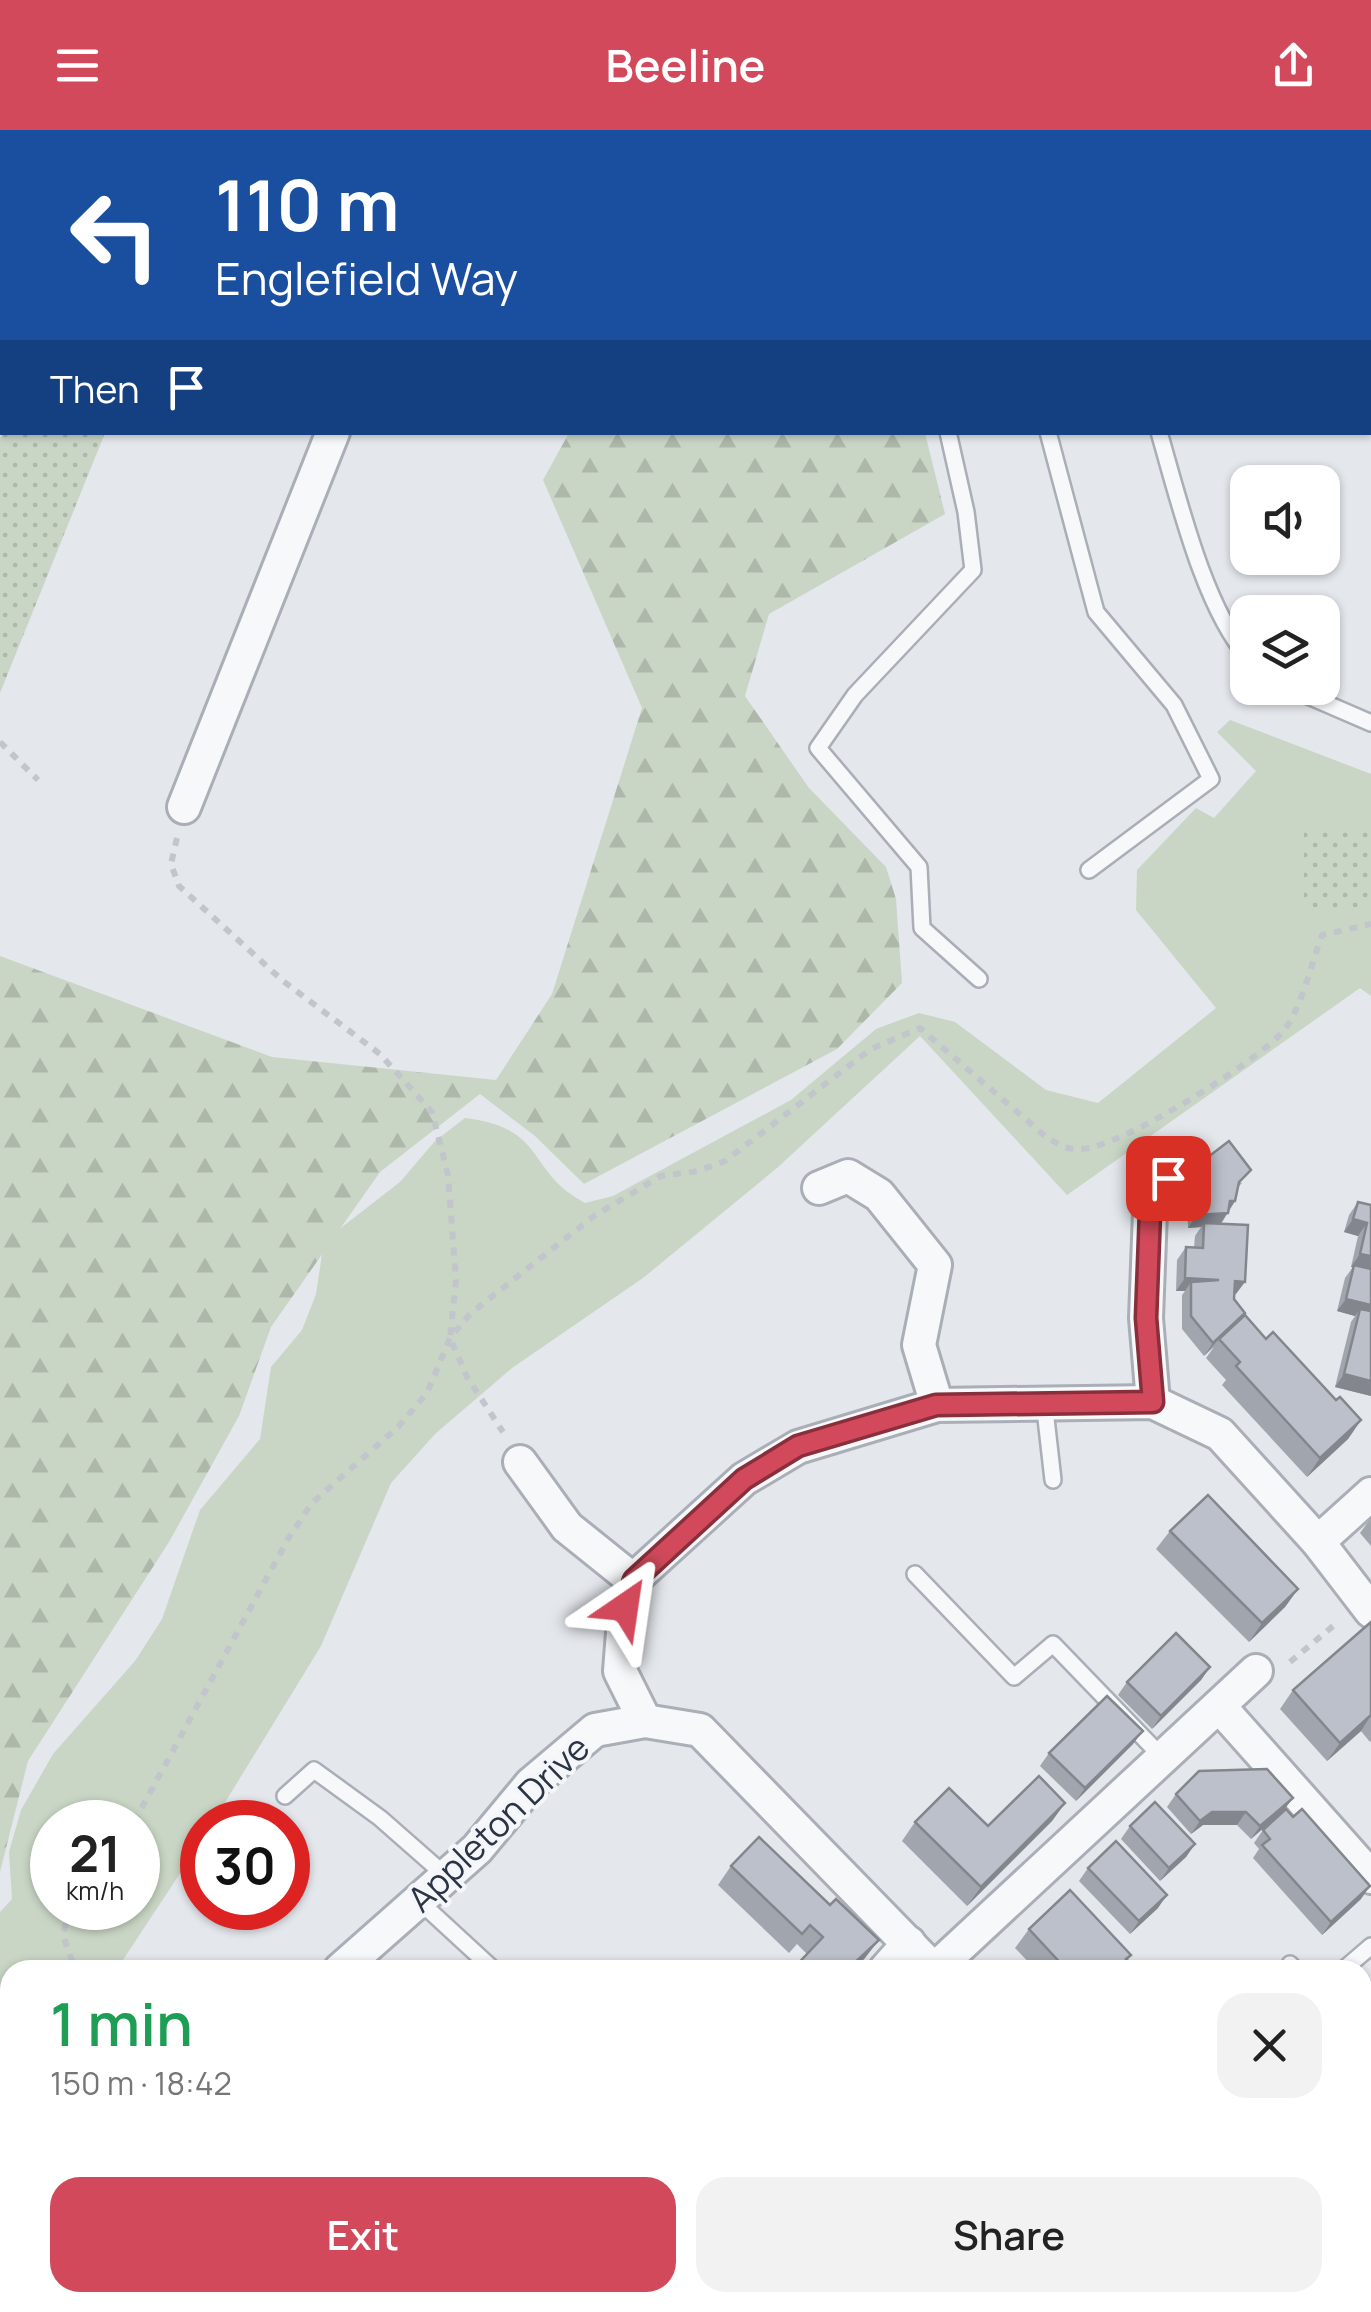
<!DOCTYPE html>
<meta charset="utf-8">
<style>
body{margin:0;font-family:Manrope,sans-serif;background:#f2f2f2;color:#222;height:100vh;display:flex;flex-direction:column;font-size:38px;white-space:nowrap}
*{box-sizing:border-box;margin:0}
p{font-size:32px;color:#767676}
.icon{flex:none;width:55px;height:55px;fill:none;stroke:currentColor;stroke-width:2;stroke-linecap:round;stroke-linejoin:round}
.map{position:relative;flex:1;overflow:hidden}
.drawer{position:absolute;left:0px;top:1830px;width:1372px;height:352px;display:flex;flex-direction:column;background:#fff;border-radius:30px 30px 0 0;box-shadow:0 2px 8px #0004}
.drawer>*{flex:none}
.top-card{position:absolute;left:0px;top:0px;width:1372px;height:305px;box-shadow:0 2px 8px #0004;background:#1a4fa0;color:#fff;overflow:hidden}
.fabs{position:absolute;left:1230px;top:335px;display:grid;gap:20px}
.fabs a{display:grid;place-items:center;width:110px;height:110px;border-radius:20px;background:#fff;box-shadow:0 2px 8px #0004;font-size:50px}
.speed{position:absolute;left:30px;top:1670px;display:flex;gap:20px;font-size:50px;font-weight:700;text-align:center}
.speed>*{display:grid;place-content:center;width:130px;height:130px;border-radius:50%;background:#fff;box-shadow:0 2px 8px #0004;line-height:1}
.speed small{font-size:25px;font-weight:400}
.speed .limit{border:15px solid #d22;background:#fff;color:#111}
.pin{position:absolute;display:grid;place-items:center;width:85px;height:85px;color:#fff;margin:-42px;border-radius:20px;box-shadow:0 5px 15px #0006}
.me{position:absolute;width:110px;margin:-55px;rotate:32deg;stroke-linejoin:round;filter:drop-shadow(0 0 8px #0008)}
.turn{display:flex;align-items:center;gap:35px;height:210px;padding:0 50px;font-size:45px}
.turn .icon{width:130px;height:130px;stroke-width:2.5}
.turn b{display:block;font-size:70px;line-height:85px}
.then{display:flex;align-items:center;height:95px;padding:0 50px;background:#0003;gap:20px;font-size:38px}
.round{display:grid;place-items:center;flex:none;width:105px;height:105px;border-radius:30px;background:#f2f2f2}
.head{display:flex;align-items:center;justify-content:space-between;height:170px;padding:0 50px}
h1{font-size:60px;font-weight:600;line-height:75px;color:#1e9e55}
.cta{display:flex;gap:20px;margin-top:auto;padding:20px 50px}
.cta a{flex:1;height:115px;border-radius:30px;background:#d1495b;color:#fff;font-size:40px;font-weight:600;line-height:115px;text-align:center}
.cta a+a{background:#f2f2f2;color:#222}
header{display:flex;justify-content:space-between;align-items:center;height:130px;padding:0 50px;background:#d1495b;color:#fff;font-size:45px;font-weight:600}
.map>svg:first-child{display:block}
</style>
<header><svg class="icon" aria-label="menu" viewBox="0 0 24 24"><path d="M4 6h16M4 12h16M4 18h16"/></svg>Beeline<svg class="icon" aria-label="share" viewBox="0 0 24 24"><path d="M12 15V3M7 8l5-5 5 5M5 13v7h14v-7"/></svg></header>
<div class="map">
<svg width="1371" height="2182" viewBox="0 0 1371 2182">
<defs>
<pattern id="forest-firs" width="22" height="20" patternUnits="userSpaceOnUse" patternTransform="scale(2.5)"><rect width="22" height="20" fill="#c9d6c5"/><path d="M5 1l3.5 6h-7zM16 11l3.5 6h-7z" fill="#adb8ab"/></pattern>
<pattern id="park-dots" width="8" height="8" patternUnits="userSpaceOnUse" patternTransform="scale(2.5)"><rect width="8" height="8" fill="#c9d6c5"/><path d="M2 2h.1M6 6h.1" fill="none" stroke="#adb8ab" stroke-width="1.8" stroke-linecap="round"/></pattern>
</defs>
<rect width="100%" height="100%" fill="#e4e7ec"/>
<g fill="#c9d6c5" fill-rule="evenodd">
<path d="M1230,590L1371,644V697H1304V781H1371V866L1360,858L1067,1065L920,906L777,1038L643,1148L512,1238L435,1304L391,1353L321,1516L213,1692H202V1710L119,1836L10,1840V1946L0,1955V1782L12,1769L9,1722L21,1680L53,1624L135,1531L162,1489L200,1380L260,1309L271,1237L302,1200L316,1164L324,1111L400,1052L435,1011L465,988C548,998 525,1041 585,1073L613,1066L791,970L876,899L919,883L955,892L1046,960L1098,973L1216,878L1136,780L1137,740L1196,678L1214,688L1256,641L1217,602ZM52,1692H138V1778H52Z"/>
<path d="M0,2092L10,2105V2172L46,2173L33,2182H0Z"/>
</g>
<path fill="url(#forest-firs)" d="M569,303H925L945,384L769,484L745,566L809,658L886,737L896,769L902,853L837,919L584,1054L535,1006L480,964L380,1042L271,1197L239,1286L169,1412L28,1631L0,1742V826L272,927L496,950L552,864L642,578L543,350Z"/>
<g fill="url(#park-dots)">
<path d="M3,303H105L0,563V308Z"/>
<rect x="1304" y="697" width="67" height="84"/>
<path d="M1371,2081V2182H1161L1167,2172H1362L1363,2083Z"/>
<path d="M703,2173H1091L1085,2182H713Z"/>
</g>
<g fill="none" stroke-linecap="round" stroke-linejoin="round">
<defs>
<g id="service">
<path d="M879,0V2"/>
<path d="M965,0L966,2"/>
<path d="M1068,0L1069,2"/>
<path d="M948,302L966,382L973,440L855,565L818,618L919,737L922,798L979,849"/>
<path d="M1048,302L1096,482L1174,575L1211,649L1089,740"/>
<path d="M1159,302C1178,367 1204,478 1248,527"/>
<path d="M1290,558L1371,593"/>
<path d="M1044,1271L1053,1350"/>
<path d="M915,1444L1014,1547L1053,1514L1162,1627"/>
<path d="M285,1666L314,1640L380,1688L446,1746"/>
<path d="M418,1770L494,1840"/>
<path d="M1290,1834L1296,1840"/>
<path d="M1343,1840L1371,1816"/>
</g>
<g id="minor">
<path d="M436,2L438,0"/>
<path d="M184,677L333,302"/>
<path d="M819,1058L848,1046L879,1065L935,1135L919,1215L937,1275"/>
<path d="M1153,1272L1146,1188L1150,1082L1168,1048"/>
<path d="M520,1332L567,1397L633,1450"/>
<path d="M1318,1412L1371,1364"/>
<path d="M1219,1576L1371,1747"/>
<path d="M645,1591L620,1541L625,1477L633,1450L744,1349L798,1317L937,1275L1153,1272L1220,1304L1318,1412L1371,1481"/>
<path d="M340,1840L477,1719L531,1654L595,1600L645,1591L700,1600L934,1840"/>
<path d="M885,1840L909,1813"/>
<path d="M934,1840L1256,1541"/>
<path d="M1362,2056L1371,2053"/>
<path d="M286,2172L297,2182"/>
<path d="M653,2172L664,2182"/>
<path d="M77,2182L90,2172"/>
<path d="M1120,2182L1126,2172"/>
</g>
</defs>
<use href="#service" stroke="#a9aeb7" stroke-width="20"/>
<use href="#minor" stroke="#a9aeb7" stroke-width="38"/>
<g stroke="#c2c5cb" stroke-width="6" stroke-dasharray="8 8" stroke-linecap="butt">
<path d="M107,2L108,0"/>
<path d="M0,113L2,111"/>
<path d="M0,253L2,248"/>
<path d="M0,612L38,650"/>
<path d="M177,708L171,734L179,756L283,851L380,924L432,982L448,1045L456,1150L450,1208L467,1247L503,1302"/>
<path d="M1290,1532L1338,1492"/>
<path d="M134,1692L288,1409L312,1373L398,1297L427,1263L450,1208L470,1184L594,1086L661,1046L698,1041L725,1031L871,919L920,898L1045,1006C1056,1013 1066,1020 1080,1019C1119,1019 1261,930 1285,899C1303,874 1311,834 1322,805L1371,794"/>
<path d="M69,1778L63,1805L75,1840"/>
<path d="M1329,2172L1331,2182"/>
</g>
<use href="#service" stroke="#f7f8fa" stroke-width="15"/>
<use href="#minor" stroke="#f7f8fa" stroke-width="32"/>
</g>
<g fill="#a1a5ae">
<path d="M1195,1037L1242,1053L1238,1057L1235,1071L1221,1094L1236,1164H1234V1169L1240,1190L1266,1209L1336,1270L1361,1290L1348,1309L1307,1347L1222,1255L1226,1250L1206,1228L1214,1217L1204,1226L1182,1199V1165L1185,1161H1176L1177,1130L1186,1117L1194,1118L1195,1106L1201,1097L1188,1098L1186,1050Z"/>
<path d="M1358,1072L1371,1075V1266L1335,1257L1351,1192L1355,1186L1337,1181L1345,1148L1353,1137H1351L1358,1106L1344,1102L1349,1085Z"/>
<path d="M1371,1388V1416L1360,1403Z"/>
<path d="M1170,1401L1298,1459L1285,1477L1249,1512L1156,1419Z"/>
<path d="M1371,1492V1611L1370,1612L1361,1601L1327,1631L1280,1579L1293,1560Z"/>
<path d="M1210,1537L1201,1550L1152,1599L1118,1565L1127,1552Z"/>
<path d="M1133,1614L1076,1671L1040,1636L1049,1623Z"/>
<path d="M1176,1664L1293,1668L1283,1681L1251,1709L1237,1695H1203L1191,1704L1167,1677Z"/>
<path d="M1065,1673L1052,1691L967,1776L902,1711L915,1692L988,1696Z"/>
<path d="M1130,1696L1195,1714L1186,1727L1160,1751L1121,1709Z"/>
<path d="M1263,1700L1361,1769L1322,1805L1253,1728L1259,1719L1254,1713Z"/>
<path d="M731,1736L865,1828L853,1840H792L807,1824L797,1814L789,1823L718,1755Z"/>
<path d="M1088,1738L1158,1778L1130,1804L1079,1751Z"/>
<path d="M1029,1799L1131,1825L1127,1830L1138,1840H1036L1015,1818Z"/>
<path d="M1371,1926V1983L1362,1974V1933Z"/>
</g>
<g fill="#83868d">
<path d="M1230,1071H1235L1219,1096L1204,1093L1201,1097L1188,1098L1197,1085Z"/>
<path d="M1353,1089L1367,1093L1358,1106L1344,1102Z"/>
<path d="M1360,1124L1371,1126V1141L1351,1137Z"/>
<path d="M1185,1148L1219,1150L1191,1152L1185,1161H1176Z"/>
<path d="M1235,1151L1245,1152L1236,1164H1226Z"/>
<path d="M1346,1169L1371,1175V1190L1360,1179L1355,1186L1337,1181Z"/>
<path d="M1245,1183L1236,1195L1219,1209L1204,1226L1213,1213Z"/>
<path d="M1344,1244L1371,1251V1266L1335,1257Z"/>
<path d="M1361,1290L1348,1309L1307,1347L1320,1328Z"/>
<path d="M1298,1459L1285,1477L1249,1512L1262,1493Z"/>
<path d="M1210,1537L1201,1550L1152,1599L1161,1586Z"/>
<path d="M1371,1585L1361,1601L1327,1631L1340,1613Z"/>
<path d="M1143,1601L1133,1614L1076,1671L1085,1658Z"/>
<path d="M1293,1668L1283,1681L1251,1709L1260,1696Z"/>
<path d="M1065,1673L1052,1691L967,1776L981,1757Z"/>
<path d="M1212,1682H1246L1237,1695H1203L1191,1704L1200,1691Z"/>
<path d="M1195,1714L1186,1727L1160,1751L1169,1738Z"/>
<path d="M1370,1756L1361,1769L1322,1805L1331,1792Z"/>
<path d="M1167,1765L1158,1778L1130,1804L1139,1791Z"/>
<path d="M879,1810L865,1828L853,1840H847Z"/>
</g>
<g fill="#bbc0ca" stroke="#83868d" stroke-width="2.5">
<path d="M0,0H72L70,2H2V65L0,68Z"/>
<path d="M1229,1011L1251,1040L1239,1052L1235,1071H1230L1228,1083L1197,1085L1195,1037Z"/>
<path d="M1358,1072L1371,1075V1126L1360,1124L1367,1093L1353,1089Z"/>
<path d="M1204,1093L1248,1095L1245,1152L1235,1151L1234,1169L1245,1183L1213,1213L1191,1186V1152L1219,1150L1185,1148L1186,1117L1203,1118Z"/>
<path d="M1354,1135L1371,1139V1175L1346,1169Z"/>
<path d="M1360,1179L1371,1181V1251L1344,1244Z"/>
<path d="M1245,1185L1266,1209L1273,1202L1336,1270L1340,1267L1361,1290L1320,1328L1236,1236L1240,1232L1219,1209Z"/>
<path d="M1208,1365L1298,1459L1262,1493L1170,1401Z"/>
<path d="M1371,1492V1585L1340,1613L1293,1560Z"/>
<path d="M1176,1503L1210,1537L1161,1586L1127,1552Z"/>
<path d="M1107,1566L1143,1601L1085,1658L1049,1623Z"/>
<path d="M1267,1639L1293,1668L1260,1696L1246,1682H1212L1200,1691L1176,1664L1199,1641Z"/>
<path d="M1039,1646L1065,1673L981,1757L915,1692L949,1658L988,1696Z"/>
<path d="M1155,1672L1195,1714L1169,1738L1130,1696Z"/>
<path d="M1286,1679L1293,1687L1302,1679L1370,1756L1331,1792L1262,1715L1270,1709L1263,1700Z"/>
<path d="M759,1707L830,1775L836,1769L879,1810L847,1840H792L823,1807L810,1795L802,1804L731,1736Z"/>
<path d="M1116,1711L1167,1765L1139,1791L1088,1738Z"/>
<path d="M1070,1760L1131,1825L1126,1829L1138,1840H1067L1029,1799Z"/>
<path d="M1371,1926V1961L1362,1951V1933Z"/>
<path d="M526,2172H626L617,2182H518Z"/>
</g>
<g fill="none" stroke-linecap="round" stroke-linejoin="round">
<defs>
<path id="route" d="M625,1477L634,1450L744,1349L798,1316L936,1275L1153,1272L1146,1188L1150,1082L1168,1048"/>
</defs>
<use href="#route" stroke="#882f3b" stroke-width="25"/>
<use href="#route" stroke="#d1495b" stroke-width="18"/>
</g>
<g text-anchor="middle" dominant-baseline="central" stroke-width="8" stroke-linejoin="round" paint-order="stroke">
<g font-size="35" fill="#2b3445" stroke="#f4f6f9">
<text transform="translate(498 1693) rotate(-44)">Appleton Drive</text>
</g>
</g>
</svg>
<div class="fabs">
<a><svg class="icon" aria-label="sound" viewBox="0 0 24 24"><path d="M4 9h4l5-4v14l-5-4H4zM17 9q2 3 0 6"/></svg></a>
<a><svg class="icon" aria-label="layers" viewBox="0 0 24 24"><path d="M12 4l9 5-9 5-9-5zM3 14l9 5 9-5"/></svg></a>
</div>
<div class="speed"><div>21<small>km/h</small></div><div class="limit">30</div></div>
<div class="pin" style="left:1168px;top:1048px;background:#d93025"><svg class="icon" aria-label="arrive" viewBox="0 0 24 24"><path d="M6 21V4h12l-3 4 3 4H6"/></svg></div>
<svg class="me" style="left:625px;top:1477px" viewBox="-20 -20 40 40"><path d="M0-17L14 15 0 8-14 15z" fill="#d1495b" stroke="#fff" stroke-width="4"/></svg>
<div class="top-card">
<div class="turn"><svg class="icon" aria-label="left" viewBox="0 0 24 24"><path d="M17 20v-9H6M10 6l-5 5 5 5"/></svg><div><b>110 m</b>Englefield Way</div></div>
<div class="then">Then<svg class="icon" aria-label="arrive" viewBox="0 0 24 24"><path d="M6 21V4h12l-3 4 3 4H6"/></svg></div>
</div>
<section class="drawer">
<div class="head"><div><h1>1 min</h1><p>150 m · 18:42</p></div><a class="round"><svg class="icon" aria-label="close" viewBox="0 0 24 24"><path d="M6 6l12 12M18 6L6 18"/></svg></a></div>
<div class="cta"><a>Exit</a><a>Share</a></div>
</section>
</div>
